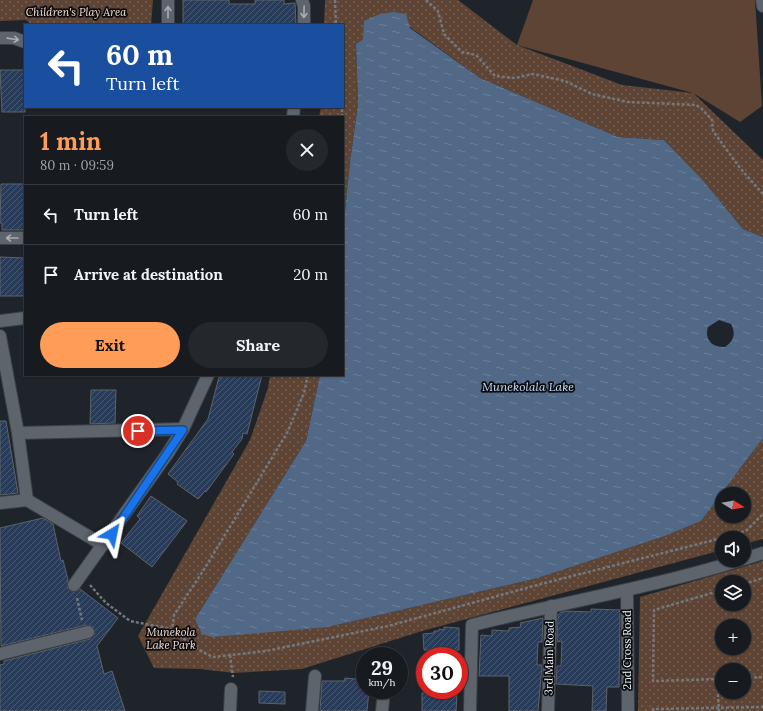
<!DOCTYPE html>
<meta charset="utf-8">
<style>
body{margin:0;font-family:Lora,serif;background:#24282d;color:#f1f3f6;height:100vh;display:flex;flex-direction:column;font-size:15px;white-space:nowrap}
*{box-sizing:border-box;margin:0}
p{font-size:13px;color:#9ea1a5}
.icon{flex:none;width:22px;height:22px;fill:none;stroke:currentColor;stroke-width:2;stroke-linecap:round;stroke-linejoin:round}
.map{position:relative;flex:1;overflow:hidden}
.details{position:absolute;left:24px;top:116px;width:320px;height:260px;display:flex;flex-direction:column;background:#171b20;border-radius:0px;box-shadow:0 1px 3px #0004,0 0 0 1px #36393e}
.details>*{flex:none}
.top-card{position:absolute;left:24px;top:24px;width:320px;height:84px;border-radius:0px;box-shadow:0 1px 3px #0004,0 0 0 1px #36393e;background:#1a4fa0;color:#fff;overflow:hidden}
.needle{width:26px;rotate:101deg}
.controls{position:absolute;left:715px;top:487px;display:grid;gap:8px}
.controls a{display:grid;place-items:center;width:36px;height:36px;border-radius:50%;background:#171b20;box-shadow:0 1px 3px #0004,0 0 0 1px #36393e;font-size:20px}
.speed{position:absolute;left:356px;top:647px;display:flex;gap:8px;font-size:20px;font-weight:700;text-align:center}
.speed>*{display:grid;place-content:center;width:52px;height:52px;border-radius:50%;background:#171b20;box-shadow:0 1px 3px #0004,0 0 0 1px #36393e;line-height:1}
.speed small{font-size:10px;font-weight:400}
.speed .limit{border:6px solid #d22;background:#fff;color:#111}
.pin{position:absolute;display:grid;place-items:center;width:34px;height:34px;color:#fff;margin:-17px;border:2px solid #fff;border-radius:50%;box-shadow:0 1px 4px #0007}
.me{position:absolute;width:44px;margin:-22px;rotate:35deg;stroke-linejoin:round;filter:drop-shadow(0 0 3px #0008)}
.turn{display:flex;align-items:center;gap:14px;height:84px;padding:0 16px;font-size:18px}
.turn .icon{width:52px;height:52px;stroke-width:2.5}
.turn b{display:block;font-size:28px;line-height:34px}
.round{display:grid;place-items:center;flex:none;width:42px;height:42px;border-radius:21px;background:#24282d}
.headline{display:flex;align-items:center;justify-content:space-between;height:68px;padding:0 16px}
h1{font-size:24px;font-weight:700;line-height:30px;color:#fe9c58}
.button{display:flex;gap:8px;margin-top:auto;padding:8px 16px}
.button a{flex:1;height:46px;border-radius:24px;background:#fe9c58;color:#111;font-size:16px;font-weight:700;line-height:46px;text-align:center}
.button a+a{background:#24282d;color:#f1f3f6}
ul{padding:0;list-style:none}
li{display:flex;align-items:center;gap:12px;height:60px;padding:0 16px;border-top:1px solid #36393e}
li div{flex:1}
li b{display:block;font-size:15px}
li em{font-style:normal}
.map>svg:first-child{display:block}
</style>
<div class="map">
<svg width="763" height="711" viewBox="0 0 763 711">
<defs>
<pattern id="grass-dots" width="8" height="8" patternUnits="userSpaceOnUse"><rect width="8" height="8" fill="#5e4434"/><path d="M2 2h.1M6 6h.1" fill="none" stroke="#766052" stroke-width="1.8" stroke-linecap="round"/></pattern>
<pattern id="water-ripples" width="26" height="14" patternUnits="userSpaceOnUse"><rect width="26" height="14" fill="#516887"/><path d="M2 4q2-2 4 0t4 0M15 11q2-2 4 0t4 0" fill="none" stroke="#6a7e99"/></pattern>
<pattern id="building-hatch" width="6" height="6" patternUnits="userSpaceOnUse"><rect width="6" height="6" fill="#283c5a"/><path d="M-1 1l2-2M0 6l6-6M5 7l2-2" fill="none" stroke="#485973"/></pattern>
</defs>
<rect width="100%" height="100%" fill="#1f242b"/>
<g fill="url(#grass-dots)" fill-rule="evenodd">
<path d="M0,0H153L151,25H32L26,20L0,21Z"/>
<path d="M325,0H458L517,45L622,85L693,93L763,160V237L743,229L701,178L664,140L618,137L480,78L410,27L363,39L356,44L358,104L350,162L343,230V117H319L321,107H343V25H324Z"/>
<path d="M270,375H320L306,441L195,619L328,627L538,578L665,536L701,521L763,438V539L744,544V538H722V550L422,631L302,669L234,673L200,669L154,668L138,636L250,440L268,388ZM722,494H744V516H722Z"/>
<path d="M763,561V711H638L640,597ZM722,582H744V604H722ZM722,626H744V648H722ZM722,670H744V692H722Z"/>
</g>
<path fill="#5e4434" d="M533,0H755L762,106L740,122L693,93L517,45Z"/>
<path fill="url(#water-ripples)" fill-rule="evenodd" d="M394,12L406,14L410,28L480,78L618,137L664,140L701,178L743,229L763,237V438L701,521L665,536L538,578L328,627L212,637L202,634L195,619L306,441L320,375H343V230L350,162L358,104L356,44L363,39L364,21L380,14ZM719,320L731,324C736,333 734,341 725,347C712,348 704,339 708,327Z"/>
<g fill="url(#building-hatch)" stroke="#5c626a">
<path d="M183,0H229V4H255V0H284V4L295,3L296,25H183Z"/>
<path d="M0,70H25V112H2Z"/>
<path d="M1,184H25V230H2V223H0Z"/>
<path d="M0,257L25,258V296H0Z"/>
<path d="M222,375H262L247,434L243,433L242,439L232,452L234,454L206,492L205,491L198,499L177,484L178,482L168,474L208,419L219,377L221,378Z"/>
<path d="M91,390H116L115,423L90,424Z"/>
<path d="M0,421H6L18,493L0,495Z"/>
<path d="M151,496L187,521L152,567L121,543L140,519L137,516Z"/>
<path d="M43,518L53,524L61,561L63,560L68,580L67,588L74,592L80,589L118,618L97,646L104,674L112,671L125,711H0V665L4,664V661L90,639L95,634L93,627L86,625L1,646L0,528Z"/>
<path d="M591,609L620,610L619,687H607L606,711H592L593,686L556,684L557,666H561L562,641L557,642L558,615L560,613L564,611L591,612Z"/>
<path d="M543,618L542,642H538L537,665H542L538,711H509V676H479L481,635L492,636V630L509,631V628L521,627L520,623Z"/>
<path d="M444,627L459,628V650H424L423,634L434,633V631H439V629L444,630Z"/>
<path d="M345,678L365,680V690H369L367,711H320L322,681H344Z"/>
<path d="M259,691L285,692V704L259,703Z"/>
<path d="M422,693L457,694L456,711H422Z"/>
</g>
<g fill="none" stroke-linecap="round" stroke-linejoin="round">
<defs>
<g id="minor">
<path d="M168,0V25"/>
<path d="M302,0L304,6V25"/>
<path d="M762,0L763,6"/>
<path d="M0,38H14L25,42"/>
<path d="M293,117L294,107"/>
<path d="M0,238H25"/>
<path d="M0,321L25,318"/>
<path d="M0,336L18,433L27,500"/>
<path d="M18,433L183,429"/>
<path d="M0,503L27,500L103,545"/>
<path d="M744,559L763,553"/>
<path d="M74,585L168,453L183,429L208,375"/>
<path d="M627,590L628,711"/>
<path d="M0,654L88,632"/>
<path d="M230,711L231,689"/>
<path d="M312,711L315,676"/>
<path d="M382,711L384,690"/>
<path d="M470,711L472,625C561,603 653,587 741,560"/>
<path d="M548,711L551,606"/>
</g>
</defs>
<use href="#minor" stroke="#3b4046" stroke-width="14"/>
<g stroke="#73787e" stroke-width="2.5" stroke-dasharray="3 2" stroke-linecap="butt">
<path d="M335,0L336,25"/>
<path d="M426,0L438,11L444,34L462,52L476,55L495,76L515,78L533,74L565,81L592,94L628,102L696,105L701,108L712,120L713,131L740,168L763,194"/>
<path d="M342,117V107"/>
<path d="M308,375L304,393L287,433L203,571L174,615L172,629L197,649L213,657L266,651L388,626L541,584L722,538"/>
<path d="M727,538L747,530L763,514"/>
<path d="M744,584L763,578"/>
<path d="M90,585L106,603L130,621L172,629"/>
<path d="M722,590L654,610L653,681L722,679"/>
<path d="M77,598L82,620"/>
<path d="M230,655L233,677"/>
<path d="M744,678L763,677"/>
<path d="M717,679L719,711"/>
<path d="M653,711V709L763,707"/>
</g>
<use href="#minor" stroke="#5e646c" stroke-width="12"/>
</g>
<defs><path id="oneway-shaft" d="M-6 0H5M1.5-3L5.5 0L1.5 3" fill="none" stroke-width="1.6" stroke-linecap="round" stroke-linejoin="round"/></defs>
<g stroke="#a8acb3">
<use href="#oneway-shaft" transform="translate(168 12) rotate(-90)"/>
<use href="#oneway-shaft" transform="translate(304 12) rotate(91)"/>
<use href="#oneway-shaft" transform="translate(13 39) rotate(8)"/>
<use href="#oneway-shaft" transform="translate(12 238) rotate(180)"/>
</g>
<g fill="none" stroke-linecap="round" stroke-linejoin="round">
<defs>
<path id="route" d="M112,534L183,430L138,431"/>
</defs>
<use href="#route" stroke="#114b97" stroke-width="10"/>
<use href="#route" stroke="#1a73e8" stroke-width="7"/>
</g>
<g text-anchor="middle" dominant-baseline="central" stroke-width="3.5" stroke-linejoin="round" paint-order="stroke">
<g font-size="11" font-style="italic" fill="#f7ddce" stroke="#0b0d10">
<text x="76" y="12">Children's Play Area</text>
<text x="171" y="632">Munekola<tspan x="171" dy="13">Lake Park</tspan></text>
</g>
<g font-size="11" fill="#f1f5fa" stroke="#0b0d10">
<text transform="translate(627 650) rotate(-90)">2nd Cross Road</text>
<text transform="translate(549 658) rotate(-89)">3rd Main Road</text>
</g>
<g font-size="12" font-style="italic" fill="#c6ddff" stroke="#0b0d10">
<text x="528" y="386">Munekolala Lake</text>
</g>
</g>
</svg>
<div class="controls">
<a><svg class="needle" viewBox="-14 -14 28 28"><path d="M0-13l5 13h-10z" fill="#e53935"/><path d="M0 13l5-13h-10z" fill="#9ea1a5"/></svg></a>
<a><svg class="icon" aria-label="sound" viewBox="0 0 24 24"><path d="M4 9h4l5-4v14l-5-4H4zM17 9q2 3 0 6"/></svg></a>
<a><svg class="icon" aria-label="layers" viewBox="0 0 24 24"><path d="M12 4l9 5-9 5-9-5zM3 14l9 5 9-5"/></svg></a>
<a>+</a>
<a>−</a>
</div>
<div class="speed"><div>29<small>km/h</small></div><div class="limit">30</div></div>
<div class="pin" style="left:138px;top:431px;background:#d93025"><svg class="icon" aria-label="arrive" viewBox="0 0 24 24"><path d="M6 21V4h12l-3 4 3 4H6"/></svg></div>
<svg class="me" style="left:112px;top:534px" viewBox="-20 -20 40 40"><path d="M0-17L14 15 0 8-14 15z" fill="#1a73e8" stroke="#fff" stroke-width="4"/></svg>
<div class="top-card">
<div class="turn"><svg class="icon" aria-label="left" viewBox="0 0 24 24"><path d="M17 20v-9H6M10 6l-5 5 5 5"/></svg><div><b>60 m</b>Turn left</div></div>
</div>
<section class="details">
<div class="headline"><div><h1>1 min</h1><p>80 m · 09:59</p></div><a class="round"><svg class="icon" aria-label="close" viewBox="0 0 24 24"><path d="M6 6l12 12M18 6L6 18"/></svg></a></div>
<ul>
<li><svg class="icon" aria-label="left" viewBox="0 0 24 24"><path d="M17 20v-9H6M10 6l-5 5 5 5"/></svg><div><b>Turn left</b></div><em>60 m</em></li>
<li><svg class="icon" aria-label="arrive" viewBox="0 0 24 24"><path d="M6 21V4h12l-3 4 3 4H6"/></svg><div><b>Arrive at destination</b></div><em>20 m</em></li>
</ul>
<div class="button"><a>Exit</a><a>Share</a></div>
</section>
</div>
